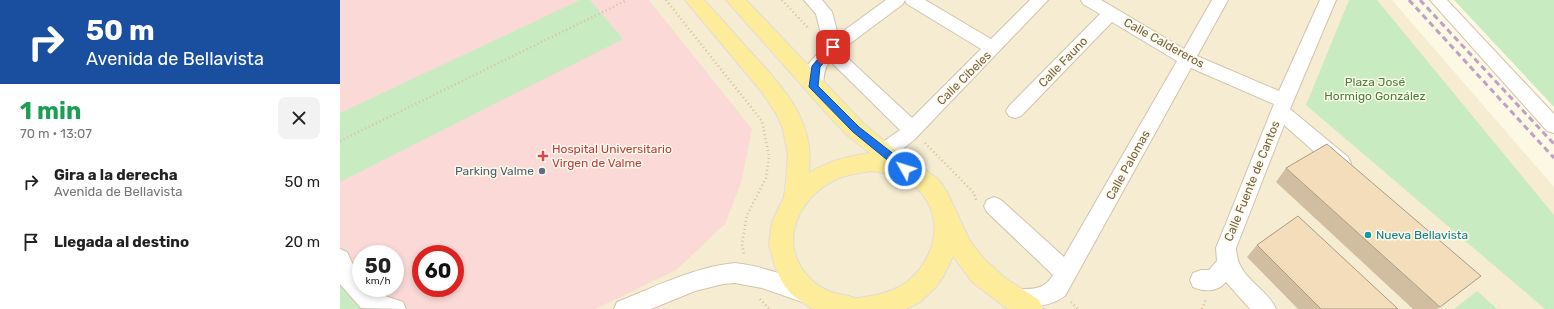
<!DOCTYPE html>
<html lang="es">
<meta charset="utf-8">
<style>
body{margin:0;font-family:Rubik,sans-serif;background:#f2f2f2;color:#222;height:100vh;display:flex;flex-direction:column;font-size:15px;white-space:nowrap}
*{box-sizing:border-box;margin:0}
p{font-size:13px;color:#767676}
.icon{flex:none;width:22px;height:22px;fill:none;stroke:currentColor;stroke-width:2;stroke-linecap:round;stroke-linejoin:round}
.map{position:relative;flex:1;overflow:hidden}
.side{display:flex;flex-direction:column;background:#fff;width:340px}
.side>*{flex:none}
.top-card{background:#1a4fa0;color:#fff;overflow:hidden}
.speed{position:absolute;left:12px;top:245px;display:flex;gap:8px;font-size:20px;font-weight:700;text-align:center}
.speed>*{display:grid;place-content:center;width:52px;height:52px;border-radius:50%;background:#fff;box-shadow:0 2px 6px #0003;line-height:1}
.speed small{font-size:10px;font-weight:400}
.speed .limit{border:6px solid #d22;background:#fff;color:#111}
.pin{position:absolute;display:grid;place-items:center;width:34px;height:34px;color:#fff;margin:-17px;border-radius:8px;box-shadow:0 2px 6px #0006}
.me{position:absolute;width:44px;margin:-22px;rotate:309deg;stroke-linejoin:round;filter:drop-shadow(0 0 3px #0008)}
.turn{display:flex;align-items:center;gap:14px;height:84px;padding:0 20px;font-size:18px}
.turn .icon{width:52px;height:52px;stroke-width:2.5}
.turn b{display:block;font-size:28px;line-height:34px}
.round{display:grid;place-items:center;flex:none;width:42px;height:42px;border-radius:8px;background:#f2f2f2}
.overview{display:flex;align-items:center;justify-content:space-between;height:68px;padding:0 20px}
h1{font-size:24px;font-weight:700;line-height:30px;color:#1e9e55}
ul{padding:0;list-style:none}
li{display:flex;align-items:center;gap:12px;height:60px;padding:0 20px}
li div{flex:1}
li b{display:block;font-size:15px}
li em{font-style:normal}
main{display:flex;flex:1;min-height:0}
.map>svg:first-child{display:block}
</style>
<main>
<section class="side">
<div class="top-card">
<div class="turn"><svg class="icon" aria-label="right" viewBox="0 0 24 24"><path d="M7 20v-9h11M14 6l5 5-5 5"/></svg><div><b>50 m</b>Avenida de Bellavista</div></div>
</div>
<div class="overview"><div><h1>1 min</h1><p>70 m · 13:07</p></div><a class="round"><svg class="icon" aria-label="close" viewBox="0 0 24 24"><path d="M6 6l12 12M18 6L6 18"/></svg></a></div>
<ul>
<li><svg class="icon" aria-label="right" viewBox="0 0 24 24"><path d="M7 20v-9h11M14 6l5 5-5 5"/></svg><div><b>Gira a la derecha</b><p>Avenida de Bellavista</p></div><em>50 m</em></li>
<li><svg class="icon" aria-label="arrive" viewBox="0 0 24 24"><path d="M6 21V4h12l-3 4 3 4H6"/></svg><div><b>Llegada al destino</b></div><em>20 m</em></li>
</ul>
</section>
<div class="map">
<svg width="1214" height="309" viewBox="0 0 1214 309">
<rect width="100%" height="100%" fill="#fdf8e3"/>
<path fill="#f5ecd1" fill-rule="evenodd" d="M0,0H1052L1214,187V309H0ZM21,254H55V288H21ZM81,254H115V288H81Z"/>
<path fill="#fbd9d6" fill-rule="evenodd" d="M0,0H309L412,129L401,183L385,224L336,270L255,309H0ZM21,254H55V288H21ZM81,254H115V288H81Z"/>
<g fill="#c9ebc1">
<path d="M240,0H250L283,39L0,182V113Z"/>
<path d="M1009,0H1037L1214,215V309H1205L966,105Z"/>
<path d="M1114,0H1214V107Z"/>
<path d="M0,258L29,301L56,309H0Z"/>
<path d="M1137,291L1157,309H1114Z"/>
</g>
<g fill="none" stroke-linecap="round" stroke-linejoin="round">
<defs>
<g id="minor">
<path d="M464,0H482L492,12L498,35L546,0H565L563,4L500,51L572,118L641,49L567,4L565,0H585L651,39L690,0H708L574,140C563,148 551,161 537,156L535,151L537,146L560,130L490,61C481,72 486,81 480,92L474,94L468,92L465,87L467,66L484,46L476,14Z"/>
<path d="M741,0H761L844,49L872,0H888L857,56L939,91L980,0H996L950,109L1008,157L1011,163L1008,169L1001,171L994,169L944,125L896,248C897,279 925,285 936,309H910L886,282C877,292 865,292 853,287L850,280L853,273L861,270H869L877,261L876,248L934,104L851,68L725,296C708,308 686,309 666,306L663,299L666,292C684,285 701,296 713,275L647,212L644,206L647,200L654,197L661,200L724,257L837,61L772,22L681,116L675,118L669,116L666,111L669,106L760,14L743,4Z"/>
<path d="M1090,0H1107L1214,114V133L1207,131Z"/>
<path d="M0,249L7,252L15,269L21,276V288H32L36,293L63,302L66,309L21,308L0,284Z"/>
<path d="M395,263C423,266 450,277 476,287L479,294L476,301L468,304L422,288L395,283L383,284L355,291L311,309H274L277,302C315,287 354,267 395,263Z"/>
</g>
<path id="major" d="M345,0H364C379,16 393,32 407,48C431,74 458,101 467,136C470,148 470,161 469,173C488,161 508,156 530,153L508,136L488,115L386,0H406L524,124L570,162L587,171L598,179L606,190L630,241L643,258L665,278L699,300L703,309H668L632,282L613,256L603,277L595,288L580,302L566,309H472L451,294L442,282L435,267L429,244L432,222L444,197L446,181L448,155L443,129L437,115L421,91ZM532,171C540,173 549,173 556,176C605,195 605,250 568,281C554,292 535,296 517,298C515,299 512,297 509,296C492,294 478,288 467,275C437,242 460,195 497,179C508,174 520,173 532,171Z"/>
</defs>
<use href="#minor" stroke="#d0c4ac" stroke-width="2"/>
<use href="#major" stroke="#e1dcd7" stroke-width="2"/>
<g stroke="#d8c09d" stroke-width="2.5" stroke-dasharray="1 3" stroke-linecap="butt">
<path d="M326,0L422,121L429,156L426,178L407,215L402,244L404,255"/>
<path d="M442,0L469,29"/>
<path d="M0,141L287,0"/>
<path d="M585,143L634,193L636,200"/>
<path d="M420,299L429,309"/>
<path d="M731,302L738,309"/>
<path d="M862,309L866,299"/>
</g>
<use href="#minor" fill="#fff" fill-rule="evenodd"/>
<use href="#major" fill="#fded9a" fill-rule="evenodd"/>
<g stroke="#bda1c6" stroke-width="3" stroke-dasharray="6 4" stroke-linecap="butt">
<path d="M1069,0L1214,158"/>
<path d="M1080,0L1214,144"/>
</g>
</g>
<g fill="#d1bea0">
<path d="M946,168L1100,307L1097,309H1073L936,182Z"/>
<path d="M917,245L1058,309H958L907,257Z"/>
</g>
<g fill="#f3ddba" stroke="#aa9b82">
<path d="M987,144L1141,276L1100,307L946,168Z"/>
<path d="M958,216L1058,309H981L917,245Z"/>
</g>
<path fill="#1a73e8" stroke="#114b97" d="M493,44L497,47L480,67L478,86L519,127L569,166L570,169L569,172H562L513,132L471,89L469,87L472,66L490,45Z"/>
<path fill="#e0444e" stroke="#fffbea" stroke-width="1.5" d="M201 150h4v4h4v4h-4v4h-4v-4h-4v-4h4z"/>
<circle fill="#5c6f8a" stroke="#fffbea" stroke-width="1.5" cx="202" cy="171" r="4"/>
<circle fill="#0f9aa8" stroke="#fffbea" stroke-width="1.5" cx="1028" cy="235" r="4"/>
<g text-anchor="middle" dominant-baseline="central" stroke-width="3" stroke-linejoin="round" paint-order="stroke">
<g font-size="12" fill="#756248" stroke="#fffbea">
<text transform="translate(824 43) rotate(29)">Calle Caldereros</text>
<text transform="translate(723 62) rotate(-46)">Calle Fauno</text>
<text transform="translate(624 78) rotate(-45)">Calle Cibeles</text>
<text transform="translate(788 165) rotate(-61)">Calle Palomas</text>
<text transform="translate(912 181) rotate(-68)">Calle Fuente de Cantos</text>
</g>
<g font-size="12" fill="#488142" stroke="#fffbea">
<text x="1035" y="82">Plaza José<tspan x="1035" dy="14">Hormigo González</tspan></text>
</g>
<g font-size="12" fill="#be3a42" stroke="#fffbea" text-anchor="start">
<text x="212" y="149">Hospital Universitario<tspan x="212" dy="14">Virgen de Valme</tspan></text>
</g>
<g font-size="12" fill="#4e5e75" stroke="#fffbea" text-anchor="end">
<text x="194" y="171">Parking Valme</text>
</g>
<g font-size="12" fill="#0d838f" stroke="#fffbea" text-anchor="start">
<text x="1036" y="235">Nueva Bellavista</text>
</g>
</g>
</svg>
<div class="speed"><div>50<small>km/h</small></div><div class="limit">60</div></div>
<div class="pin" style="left:493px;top:47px;background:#d93025"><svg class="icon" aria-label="arrive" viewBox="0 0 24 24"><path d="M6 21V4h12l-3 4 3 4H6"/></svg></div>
<svg class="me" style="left:565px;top:169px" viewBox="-20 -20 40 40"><circle r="17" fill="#1a73e8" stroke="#fff" stroke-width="3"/><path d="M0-11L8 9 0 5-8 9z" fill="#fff"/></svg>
</div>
</main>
